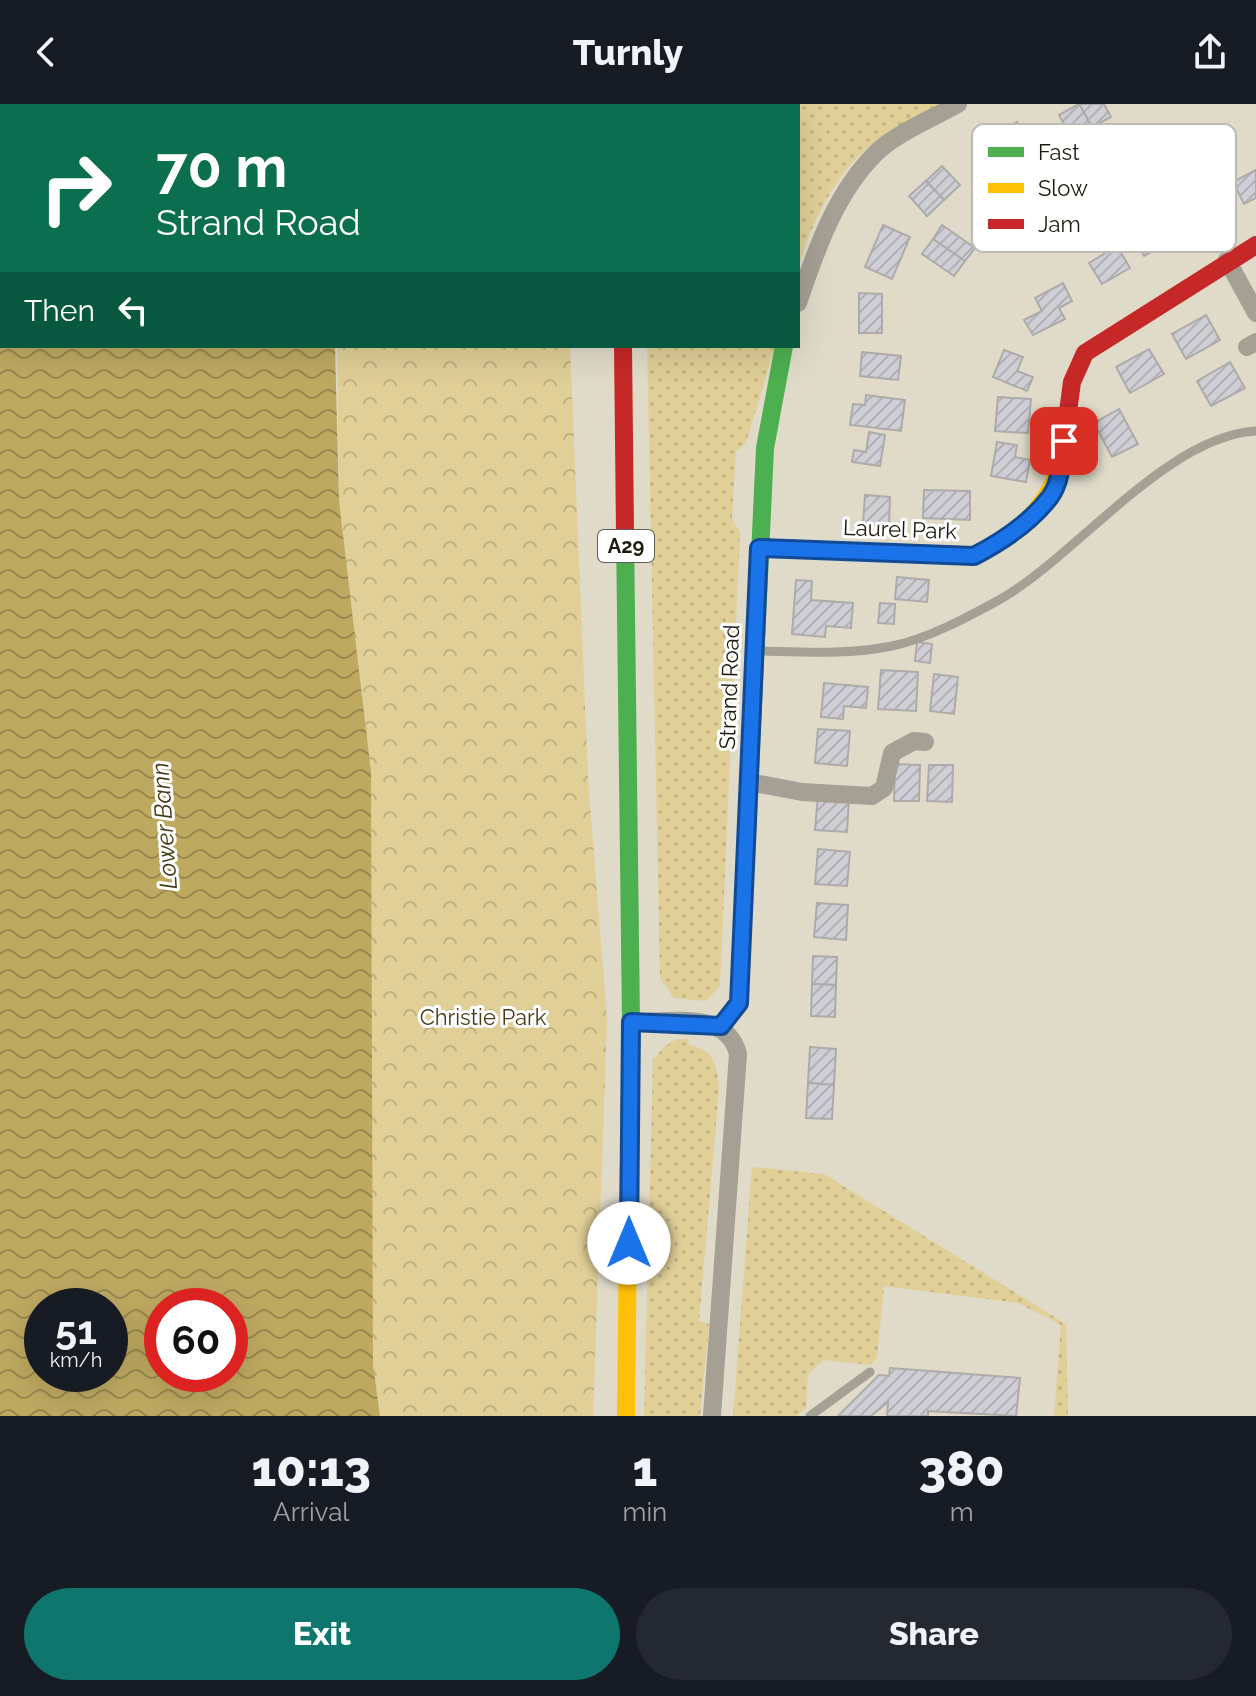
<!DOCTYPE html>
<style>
body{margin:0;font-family:Raleway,sans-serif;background:#242831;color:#f1f3f6;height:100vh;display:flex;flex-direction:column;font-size:30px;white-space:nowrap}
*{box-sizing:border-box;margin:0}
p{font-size:26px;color:#9ea1a6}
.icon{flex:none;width:44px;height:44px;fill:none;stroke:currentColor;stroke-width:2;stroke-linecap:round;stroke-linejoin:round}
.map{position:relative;height:1312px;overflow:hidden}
.panel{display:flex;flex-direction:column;background:#171b24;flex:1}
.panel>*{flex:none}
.hud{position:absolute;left:0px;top:0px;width:800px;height:244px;box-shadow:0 8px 32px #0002;background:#0b6e4f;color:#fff;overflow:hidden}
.speed{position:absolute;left:24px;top:1184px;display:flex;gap:16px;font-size:40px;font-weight:700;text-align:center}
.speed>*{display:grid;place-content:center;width:104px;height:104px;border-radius:50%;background:#171b24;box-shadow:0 8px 32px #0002;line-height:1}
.speed small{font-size:20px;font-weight:400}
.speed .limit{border:12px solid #d22;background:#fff;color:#111}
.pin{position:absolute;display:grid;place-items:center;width:68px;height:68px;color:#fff;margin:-34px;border-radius:16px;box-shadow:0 4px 12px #0006}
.me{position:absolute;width:88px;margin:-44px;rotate:0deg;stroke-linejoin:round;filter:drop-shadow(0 0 6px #0008)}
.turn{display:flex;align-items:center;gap:28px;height:168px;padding:0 24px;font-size:36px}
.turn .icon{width:104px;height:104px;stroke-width:2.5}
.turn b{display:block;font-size:56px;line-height:68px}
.then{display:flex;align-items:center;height:76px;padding:0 24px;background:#0003;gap:16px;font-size:30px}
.eta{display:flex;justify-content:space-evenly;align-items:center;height:136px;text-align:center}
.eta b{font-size:48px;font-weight:800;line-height:56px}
.button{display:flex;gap:16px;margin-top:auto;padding:16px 24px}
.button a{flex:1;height:92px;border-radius:48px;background:#0f766e;color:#fff;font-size:32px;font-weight:800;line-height:92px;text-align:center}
.button a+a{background:#242831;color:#f1f3f6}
header{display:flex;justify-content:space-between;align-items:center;height:104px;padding:0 24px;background:#171b24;font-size:36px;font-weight:800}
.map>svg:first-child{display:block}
</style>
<header><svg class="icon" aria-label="back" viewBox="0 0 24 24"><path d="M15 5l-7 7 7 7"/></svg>Turnly<svg class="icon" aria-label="share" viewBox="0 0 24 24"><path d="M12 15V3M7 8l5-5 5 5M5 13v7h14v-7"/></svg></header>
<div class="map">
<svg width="1256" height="1312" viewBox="0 0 1256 1312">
<defs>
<pattern id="grass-dots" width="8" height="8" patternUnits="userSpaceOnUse" patternTransform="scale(2)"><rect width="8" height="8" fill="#e0cf97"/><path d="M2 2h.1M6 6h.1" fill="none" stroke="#c0b181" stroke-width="1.8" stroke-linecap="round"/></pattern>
<pattern id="forest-crowns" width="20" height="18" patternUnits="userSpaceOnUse" patternTransform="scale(2)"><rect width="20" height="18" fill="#e0cf97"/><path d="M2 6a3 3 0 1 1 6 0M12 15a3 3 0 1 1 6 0" fill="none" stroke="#c0b181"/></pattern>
<pattern id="water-waves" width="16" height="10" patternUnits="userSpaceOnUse" patternTransform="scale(2)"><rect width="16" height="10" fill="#bea961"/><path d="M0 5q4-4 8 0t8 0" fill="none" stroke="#9a894e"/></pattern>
<pattern id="building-hatch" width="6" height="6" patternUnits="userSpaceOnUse" patternTransform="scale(2)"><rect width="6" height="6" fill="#cfced5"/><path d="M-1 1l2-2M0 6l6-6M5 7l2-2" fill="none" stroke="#b1b0b6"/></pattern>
</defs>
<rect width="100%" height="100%" fill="#e0dbc9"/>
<g fill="url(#grass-dots)">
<path d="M660,0H941C918,13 891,25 871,41C835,69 810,122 798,164V2Z"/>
<path d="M647,242H775L746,339L736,347L732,415L740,428L720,882L706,897L674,894L660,874Z"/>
<path d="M677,935H688L689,941C715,946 717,962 719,985L699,1217L709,1220L700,1312H644L653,956L664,943Z"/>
<path d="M752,1063L824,1070L1066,1220L1068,1312H1054L1061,1221L1018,1199L884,1182L877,1254L870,1261L824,1256L808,1270L806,1304L797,1312H733Z"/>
</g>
<g fill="url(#forest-crowns)">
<path d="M335,0H571V2Z"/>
<path d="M337,242H570L588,673L607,917L593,1312H380L373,1260L339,397Z"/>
</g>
<path fill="url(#water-waves)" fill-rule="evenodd" d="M0,0H316L2,2V242H335L339,397L371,668L373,1260L380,1312H0ZM42,1202H110V1270H42ZM162,1202H230V1270H162Z"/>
<g fill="url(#building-hatch)" stroke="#adaba9" stroke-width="2">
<path d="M1079,0H1104L1111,13L1092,23Z"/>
<path d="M1079,0L1092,23L1072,34L1059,11Z"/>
<path d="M1017,18L1031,40L1013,52L998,30Z"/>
<path d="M942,62L960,81L944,96L926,77Z"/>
<path d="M1256,66V94L1244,100L1233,78Z"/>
<path d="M926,77L944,96L927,112L909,92Z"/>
<path d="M883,121L910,133L892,175L865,163Z"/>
<path d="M942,121L975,144L965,157L933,135Z"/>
<path d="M1165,121L1173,136L1144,152L1135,137Z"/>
<path d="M933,135L965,157L954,172L922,150Z"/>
<path d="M1117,142L1130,164L1102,180L1089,159Z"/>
<path d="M1063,179L1072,197L1059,204L1065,215L1033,231L1024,216L1042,207L1035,194Z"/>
<path d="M859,189L882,190V229H859Z"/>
<path d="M1206,211L1220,236L1186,255L1172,230Z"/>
<path d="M1149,245L1164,270L1130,289L1116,263Z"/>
<path d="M1004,246L1023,253L1017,267L1033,273L1027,287L993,273Z"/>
<path d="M862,248L901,252L898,276L860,272Z"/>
<path d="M1230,258L1245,284L1211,302L1197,277Z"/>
<path d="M866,291L905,296L901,327L850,321L853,300L865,301Z"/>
<path d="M998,293L1031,295L1028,329L995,327Z"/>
<path d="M1119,305L1138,340L1112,353L1094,319Z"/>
<path d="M869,328L885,331L880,362L852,358L854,346L866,348Z"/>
<path d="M997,338L1017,341L1015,353L1030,356L1026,378L991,372Z"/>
<path d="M924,386L970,387V416L923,414Z"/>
<path d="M865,391L890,393L889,422L863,421Z"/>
<path d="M897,473L929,476L927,498L895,495Z"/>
<path d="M796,476L812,477L811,496L853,499L851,524L826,522L825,533L792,530Z"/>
<path d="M880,499L895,500L894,520L878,519Z"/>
<path d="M917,538L932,540L930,559L915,557Z"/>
<path d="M881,566L918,568L916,607L878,605Z"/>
<path d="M934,570L958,573L954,610L930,607Z"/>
<path d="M824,579L868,583L866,604L844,602L843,615L821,613Z"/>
<path d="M818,625L850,627L847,662L815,659Z"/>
<path d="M895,660L920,661L919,697H894Z"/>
<path d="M929,661H953L952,698L927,697Z"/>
<path d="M818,691L849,694L847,728L815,726Z"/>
<path d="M818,745L850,748L847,782L815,780Z"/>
<path d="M817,799L848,801L846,836L814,833Z"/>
<path d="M813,852L837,853L836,881L812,880Z"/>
<path d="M812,880L836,881L835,913L811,912Z"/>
<path d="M810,943L836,945L834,981L808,979Z"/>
<path d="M808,979L834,981L832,1015L806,1014Z"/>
<path d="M890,1264L1020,1274L1016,1312L928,1307V1312H887L888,1298L871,1312H838L879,1271L889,1272Z"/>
</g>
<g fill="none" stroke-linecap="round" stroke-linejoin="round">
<g stroke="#a4a093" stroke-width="9">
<path d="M758,547C803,548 848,551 892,542C927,535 968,513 999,496C1076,453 1166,332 1256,327"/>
<path d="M810,1312L870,1268"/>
</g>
<g stroke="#a4a093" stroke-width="18">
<path d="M1227,156L1256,209"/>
<path d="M798,199C816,146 836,87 878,47C899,28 933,14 958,0"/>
<path d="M1247,243L1256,238"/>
<path d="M749,678L802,688L872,692L884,684L892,649L914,637L925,638"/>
<path d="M631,918C668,919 727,905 738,950L712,1312"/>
</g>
<g stroke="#4caf50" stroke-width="18">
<path d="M612,0L613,2"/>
<path d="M635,2L637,0"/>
<path d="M625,428L631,918L628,1127"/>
<path d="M721,922L739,899L765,344L784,242"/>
</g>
<g stroke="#ffc107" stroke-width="18">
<path d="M759,444L974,452C1020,429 1056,398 1063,345"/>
<path d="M626,1312L628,1127"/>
</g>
<g stroke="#c62828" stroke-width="18">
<path d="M623,242L625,428"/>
<path d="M1063,345L1072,278L1085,249L1256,141"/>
</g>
</g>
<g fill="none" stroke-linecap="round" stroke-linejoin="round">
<defs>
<path id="route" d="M629,1139L631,918L721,922L739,899L759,444L974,452C1001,438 1031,418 1050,393C1061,378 1062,355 1064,337"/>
</defs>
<use href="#route" stroke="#114b97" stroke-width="20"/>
<use href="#route" stroke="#1a73e8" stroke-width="14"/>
</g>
<g text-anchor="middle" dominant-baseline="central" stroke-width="6" stroke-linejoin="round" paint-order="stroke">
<rect fill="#fff" stroke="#615e56" stroke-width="2" x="598" y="426" width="56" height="32" rx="6"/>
<g font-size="20" font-weight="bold" fill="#1d190d">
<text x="626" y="442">A29</text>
</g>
<g font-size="22" fill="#1d190d" stroke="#fff">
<text transform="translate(900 425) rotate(2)">Laurel Park</text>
<text transform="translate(729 583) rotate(-88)">Strand Road</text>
</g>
<g font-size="22" fill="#473b13" stroke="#fff">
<text x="483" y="913">Christie Park</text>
</g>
<g font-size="24" font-style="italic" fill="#443911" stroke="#fff">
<text transform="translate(164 722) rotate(-94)">Lower Bann</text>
</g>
</g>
<rect x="972" y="20" width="264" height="128" rx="12" fill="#fff" stroke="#bbbab6" stroke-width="2"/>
<rect x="988" y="43" width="36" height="10" fill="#4caf50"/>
<rect x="988" y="79" width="36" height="10" fill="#ffc107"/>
<rect x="988" y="115" width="36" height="10" fill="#c62828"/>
<g font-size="22" fill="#1d190d">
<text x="1038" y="56">Fast</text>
<text x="1038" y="92">Slow</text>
<text x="1038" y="128">Jam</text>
</g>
</svg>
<div class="speed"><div>51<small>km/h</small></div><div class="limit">60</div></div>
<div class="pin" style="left:1064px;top:337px;background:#d93025"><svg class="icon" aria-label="arrive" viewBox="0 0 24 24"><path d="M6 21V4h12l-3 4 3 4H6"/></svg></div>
<svg class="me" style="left:629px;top:1139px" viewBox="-20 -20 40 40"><circle r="19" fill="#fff"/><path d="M0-13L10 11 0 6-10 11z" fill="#1a73e8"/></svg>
<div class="hud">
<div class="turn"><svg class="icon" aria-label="right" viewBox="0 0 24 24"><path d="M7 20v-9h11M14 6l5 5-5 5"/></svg><div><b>70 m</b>Strand Road</div></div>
<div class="then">Then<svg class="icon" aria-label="left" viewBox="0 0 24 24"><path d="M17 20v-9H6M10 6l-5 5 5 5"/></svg></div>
</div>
</div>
<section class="panel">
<div class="eta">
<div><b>10:13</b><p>Arrival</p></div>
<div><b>1</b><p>min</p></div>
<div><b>380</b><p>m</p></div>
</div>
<div class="button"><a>Exit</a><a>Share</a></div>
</section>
